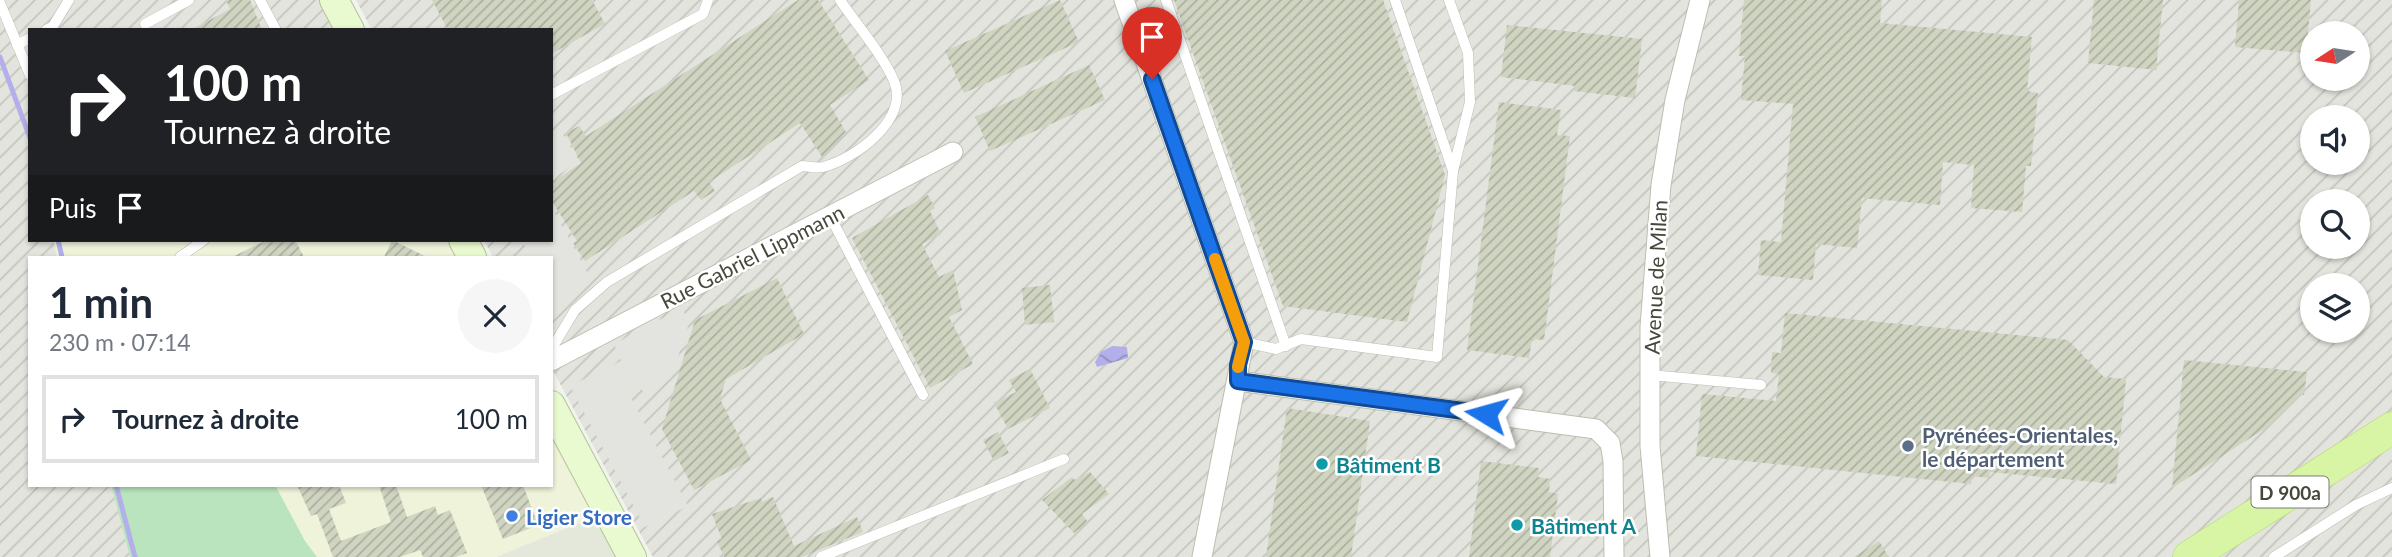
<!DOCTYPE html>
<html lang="fr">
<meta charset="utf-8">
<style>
body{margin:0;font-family:Lato,sans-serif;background:#f6f6f7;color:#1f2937;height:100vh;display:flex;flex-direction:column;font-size:26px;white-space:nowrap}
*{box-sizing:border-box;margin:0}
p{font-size:23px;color:#747a83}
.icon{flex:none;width:38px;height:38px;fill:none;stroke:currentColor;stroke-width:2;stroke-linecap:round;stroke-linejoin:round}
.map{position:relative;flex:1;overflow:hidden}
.sheet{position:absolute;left:28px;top:256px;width:525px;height:231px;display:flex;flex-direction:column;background:#fff;border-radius:0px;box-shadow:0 2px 5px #0004}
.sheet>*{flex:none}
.banner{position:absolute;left:28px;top:28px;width:525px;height:214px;border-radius:0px;box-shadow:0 2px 5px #0004;background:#202124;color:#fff;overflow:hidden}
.needle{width:46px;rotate:258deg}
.buttons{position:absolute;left:2300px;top:21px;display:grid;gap:14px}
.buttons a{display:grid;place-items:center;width:70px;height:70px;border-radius:50%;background:#fff;box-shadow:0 2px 5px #0004;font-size:35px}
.pin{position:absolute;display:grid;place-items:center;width:60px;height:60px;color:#fff;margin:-72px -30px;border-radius:50% 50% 50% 0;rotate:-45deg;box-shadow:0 0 7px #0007}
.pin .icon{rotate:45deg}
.me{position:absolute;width:77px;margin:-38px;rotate:278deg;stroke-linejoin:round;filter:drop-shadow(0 0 5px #0008)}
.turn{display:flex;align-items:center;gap:24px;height:147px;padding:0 21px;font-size:32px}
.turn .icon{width:91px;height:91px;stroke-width:2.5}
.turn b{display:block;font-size:49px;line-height:60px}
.then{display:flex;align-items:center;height:66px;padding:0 21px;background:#0003;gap:14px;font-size:26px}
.round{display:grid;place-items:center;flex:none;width:74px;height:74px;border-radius:37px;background:#f6f6f7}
.head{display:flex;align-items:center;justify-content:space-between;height:119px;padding:0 21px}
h1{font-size:42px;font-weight:700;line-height:52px}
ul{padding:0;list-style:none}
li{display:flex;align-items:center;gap:21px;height:88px;margin:0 14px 10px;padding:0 7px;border:4px solid #e0e1e3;border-radius:0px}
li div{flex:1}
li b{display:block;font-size:26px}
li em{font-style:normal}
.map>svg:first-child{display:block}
</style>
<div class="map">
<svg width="2392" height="557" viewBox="0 0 2392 557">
<defs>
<pattern id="industrial-furrows" width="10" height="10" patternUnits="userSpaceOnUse" patternTransform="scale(1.75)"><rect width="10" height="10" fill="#e3e4dd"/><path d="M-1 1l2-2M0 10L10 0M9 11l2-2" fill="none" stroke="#c4c5be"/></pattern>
<pattern id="water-waves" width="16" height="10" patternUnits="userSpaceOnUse" patternTransform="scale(1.75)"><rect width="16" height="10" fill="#b2afea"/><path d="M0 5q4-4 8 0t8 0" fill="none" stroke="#9390bf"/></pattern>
<pattern id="building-hatch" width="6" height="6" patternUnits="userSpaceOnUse" patternTransform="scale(1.75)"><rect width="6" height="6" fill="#d0d5c2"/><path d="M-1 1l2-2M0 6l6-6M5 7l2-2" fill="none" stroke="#abaf9f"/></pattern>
</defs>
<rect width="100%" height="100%" fill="#f1f4ec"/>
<path fill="#e3e8da" d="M596,516L618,557H496Z"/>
<g fill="#eef3da">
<path d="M53,240H448L458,257H57Z"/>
<path d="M551,432L596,516L496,557H317L305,541L275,485H551Z"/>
</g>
<g fill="url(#industrial-furrows)" fill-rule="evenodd">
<path d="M0,0H320L336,30H30V240H53L57,257H30V485H111L130,557H0Z"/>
<path d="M356,0H2392V557H653L551,367V257H493L484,240H551V30H372ZM2312,33H2357V79H2312ZM2312,117H2357V163H2312ZM2312,201H2357V247H2312ZM2312,285H2357V331H2312Z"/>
</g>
<path fill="#b9e4bd" d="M111,485H275L305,541L317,557H130Z"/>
<g fill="#e3e4df">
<path d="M562,133L579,161L551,180V140Z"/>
<path d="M551,206L592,281L554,307L551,301V257H530L522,240H551Z"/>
<path d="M682,308L689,323L671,378L644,393L637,382L630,388V396L688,506L645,527L570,386L621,361L614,344Z"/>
</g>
<path fill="url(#water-waves)" d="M1112,346L1127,347L1128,358L1097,367L1095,362L1101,352Z"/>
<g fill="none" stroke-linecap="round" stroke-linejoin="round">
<g stroke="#b2afea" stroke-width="5">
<path d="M0,57L30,138"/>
<path d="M58,240L62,257"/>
<path d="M116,485L135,557"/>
</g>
</g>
<g fill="url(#building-hatch)">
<path d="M226,0H250L262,30H191L230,9Z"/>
<path d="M432,0H592L605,24L551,54V30H448Z"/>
<path d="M798,0H818L869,80L830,105L846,132L822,157L800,123L709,182L715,191L701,200L694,191L585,261L573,243L577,241L551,200V183L581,163L566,133L579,126L586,136Z"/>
<path d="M1060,0L1079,42L964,93L945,51Z"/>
<path d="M1174,0H1383L1445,175L1407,322L1283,306Z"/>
<path d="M1744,0H1882L1880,23L2032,37L2027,91L2038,93L2031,166H2026L2022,212L1971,208L1974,165L1943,162L1940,205L1862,198L1857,248L1816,244L1813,280L1758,275L1761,240L1781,242L1793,104L1741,100L1745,56H1739Z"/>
<path d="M2094,0H2163L2156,70L2088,63Z"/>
<path d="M2239,0H2311L2306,53L2235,47Z"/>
<path d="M1507,25L1642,39L1635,98L1574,91L1575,86L1501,77Z"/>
<path d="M1089,65L1105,100L990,151L975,117Z"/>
<path d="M1499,102L1561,110L1557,135L1570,136L1544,340L1532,339L1529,358L1467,350Z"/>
<path d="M928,195L935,208L930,211L941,234L922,244L939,277L953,270L962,310L949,317L973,364L930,388L852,238Z"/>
<path d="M267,240H295L304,257H232Z"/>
<path d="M392,240L427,257H384Z"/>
<path d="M777,278L804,334L726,379L720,399L751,460L694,490L662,429L695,320Z"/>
<path d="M1050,285L1054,322L1025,325L1022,288Z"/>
<path d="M1785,313L2068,340L2104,377L2126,379L2116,484L1990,472L1989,478L1972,476L1971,484L1696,456L1702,394L1776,401L1779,374L1771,373L1772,352L1781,353Z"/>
<path d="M2184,360L2307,372L2304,395L2300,394L2269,426L2172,488Z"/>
<path d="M1030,369L1050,408L1008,429L994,403L1016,392L1009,380Z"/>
<path d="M1287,408L1370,421L1351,557H1266Z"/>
<path d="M998,432L1009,453L994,461L983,440Z"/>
<path d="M1481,461L1539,468L1538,477L1550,479L1549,492L1558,494L1550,557H1469Z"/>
<path d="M1090,472L1109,494L1082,514L1088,522L1074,533L1042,500L1072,477L1075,480Z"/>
<path d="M297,485H339L346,503L329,509L341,541L391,522L379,485H396L407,517L435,506L438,515L450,510L467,553L456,557H423L420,550L400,557H333L317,514L311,516Z"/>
<path d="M481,485H523L538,525L503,539Z"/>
<path d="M773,497L794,546L857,517L863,532L802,557H724L717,541L722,539L712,514L761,498L762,502Z"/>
<path d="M1879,541L1889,557H1854Z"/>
</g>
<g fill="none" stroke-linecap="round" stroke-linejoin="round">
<defs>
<g id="lane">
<path d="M260,0L276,30"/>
<path d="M1166,0L1286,346"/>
<path d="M1395,0L1453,171L1470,102L1468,53L1449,0"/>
<path d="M0,3L30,75"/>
<path d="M145,24L189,0"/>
<path d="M46,30L53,26L69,0"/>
<path d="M17,45L30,38"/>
<path d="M551,95L703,14L708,0"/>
<path d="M830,216L923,395"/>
<path d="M180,257L204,240"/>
<path d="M1244,342L1276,349L1301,339L1437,357L1453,171"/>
<path d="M551,350L575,310L607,282L802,166C808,166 817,169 823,167C855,159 910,119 894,81C883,55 856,24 840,0"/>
<path d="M1650,375L1761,385"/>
<path d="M821,557L1064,459"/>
<path d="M2274,557L2356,505L2392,488"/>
</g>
<g id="street">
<path d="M1124,0L1244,342L1202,557"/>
<path d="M551,361L953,152"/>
<path d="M1238,381L1596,429L1610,443L1613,461L1614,557"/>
<path d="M1660,557L1650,446V327L1661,185L1675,100L1700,0"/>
</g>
<g id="secondary">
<path d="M334,0L350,30"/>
<path d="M463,240L472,257"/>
<path d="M551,405L632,557"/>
</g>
<path id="primary" d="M2189,557L2392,428"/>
</defs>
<use href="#lane" stroke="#bbbfaf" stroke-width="11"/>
<use href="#street" stroke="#bbbfaf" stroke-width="21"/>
<use href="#secondary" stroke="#b3c397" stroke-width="30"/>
<use href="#primary" stroke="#b7d975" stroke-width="33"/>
<use href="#lane" stroke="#fff" stroke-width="10"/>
<use href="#street" stroke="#fff" stroke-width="19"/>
<use href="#secondary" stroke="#e9fad0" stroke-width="28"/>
<use href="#primary" stroke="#d8f4a5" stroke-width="32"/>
</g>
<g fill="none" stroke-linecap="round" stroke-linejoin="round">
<defs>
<path id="route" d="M1152,79L1244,342L1238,365V381L1486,414"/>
</defs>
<use href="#route" stroke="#114b97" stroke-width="18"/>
<use href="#route" stroke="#1a73e8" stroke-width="12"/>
<path stroke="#f59e0b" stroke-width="12" d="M1215,259L1244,342L1238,367"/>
</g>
<circle fill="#5c6f8a" stroke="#fff" stroke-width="2.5" cx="1908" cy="446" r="7"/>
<g fill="#0f9aa8" stroke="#fff" stroke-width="2.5">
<circle cx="1322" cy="464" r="7"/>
<circle cx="1517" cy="525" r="7"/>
</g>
<circle fill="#3f7fe0" stroke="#fff" stroke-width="2.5" cx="512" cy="516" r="7"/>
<g text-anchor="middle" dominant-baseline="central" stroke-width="5" stroke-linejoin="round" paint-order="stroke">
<rect fill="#fff" stroke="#7d7f75" stroke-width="2" x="2251.5" y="476.5" width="77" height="31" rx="5"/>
<g font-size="19" font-weight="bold" fill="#45483a">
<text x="2290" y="492">D 900a</text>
</g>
<g font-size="21" fill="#45483a" stroke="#fff">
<text transform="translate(752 256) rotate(-27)">Rue Gabriel Lippmann</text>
<text transform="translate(1655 277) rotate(-87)">Avenue de Milan</text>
</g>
<g font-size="21" font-weight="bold" fill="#4e5e75" stroke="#fff" text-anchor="start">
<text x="1922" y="434">Pyrénées-Orientales,<tspan x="1922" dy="24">le département</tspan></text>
</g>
<g font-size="21" font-weight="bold" fill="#0d838f" stroke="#fff" text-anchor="start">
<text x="1336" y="464">Bâtiment B</text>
<text x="1531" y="525">Bâtiment A</text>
</g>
<g font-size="21" font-weight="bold" fill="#366cbe" stroke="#fff" text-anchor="start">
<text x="526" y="516">Ligier Store</text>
</g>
</g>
</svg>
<div class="buttons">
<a><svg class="needle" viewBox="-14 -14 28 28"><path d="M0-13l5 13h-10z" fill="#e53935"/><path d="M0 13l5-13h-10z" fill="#747a83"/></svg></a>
<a><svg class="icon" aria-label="sound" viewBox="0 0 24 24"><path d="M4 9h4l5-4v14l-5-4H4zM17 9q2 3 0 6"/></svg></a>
<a><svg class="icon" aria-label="search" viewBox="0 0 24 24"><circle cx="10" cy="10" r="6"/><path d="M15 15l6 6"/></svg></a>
<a><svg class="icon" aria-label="layers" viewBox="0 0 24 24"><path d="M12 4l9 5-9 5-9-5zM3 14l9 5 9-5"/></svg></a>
</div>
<div class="pin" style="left:1152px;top:79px;background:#d93025"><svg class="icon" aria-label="arrive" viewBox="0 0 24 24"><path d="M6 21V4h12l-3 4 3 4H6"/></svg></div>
<svg class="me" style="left:1486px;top:414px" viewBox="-20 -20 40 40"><path d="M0-17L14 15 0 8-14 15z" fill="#1a73e8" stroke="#fff" stroke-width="4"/></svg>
<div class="banner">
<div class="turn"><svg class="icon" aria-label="right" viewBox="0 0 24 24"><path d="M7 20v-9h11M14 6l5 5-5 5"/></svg><div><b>100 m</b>Tournez à droite</div></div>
<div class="then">Puis<svg class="icon" aria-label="arrive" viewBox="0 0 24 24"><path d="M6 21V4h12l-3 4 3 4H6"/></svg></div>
</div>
<section class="sheet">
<div class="head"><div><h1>1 min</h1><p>230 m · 07:14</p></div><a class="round"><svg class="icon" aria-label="close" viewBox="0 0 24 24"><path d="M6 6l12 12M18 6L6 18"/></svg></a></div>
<ul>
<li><svg class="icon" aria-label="right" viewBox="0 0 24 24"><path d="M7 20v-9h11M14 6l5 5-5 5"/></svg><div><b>Tournez à droite</b></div><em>100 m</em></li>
</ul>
</section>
</div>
